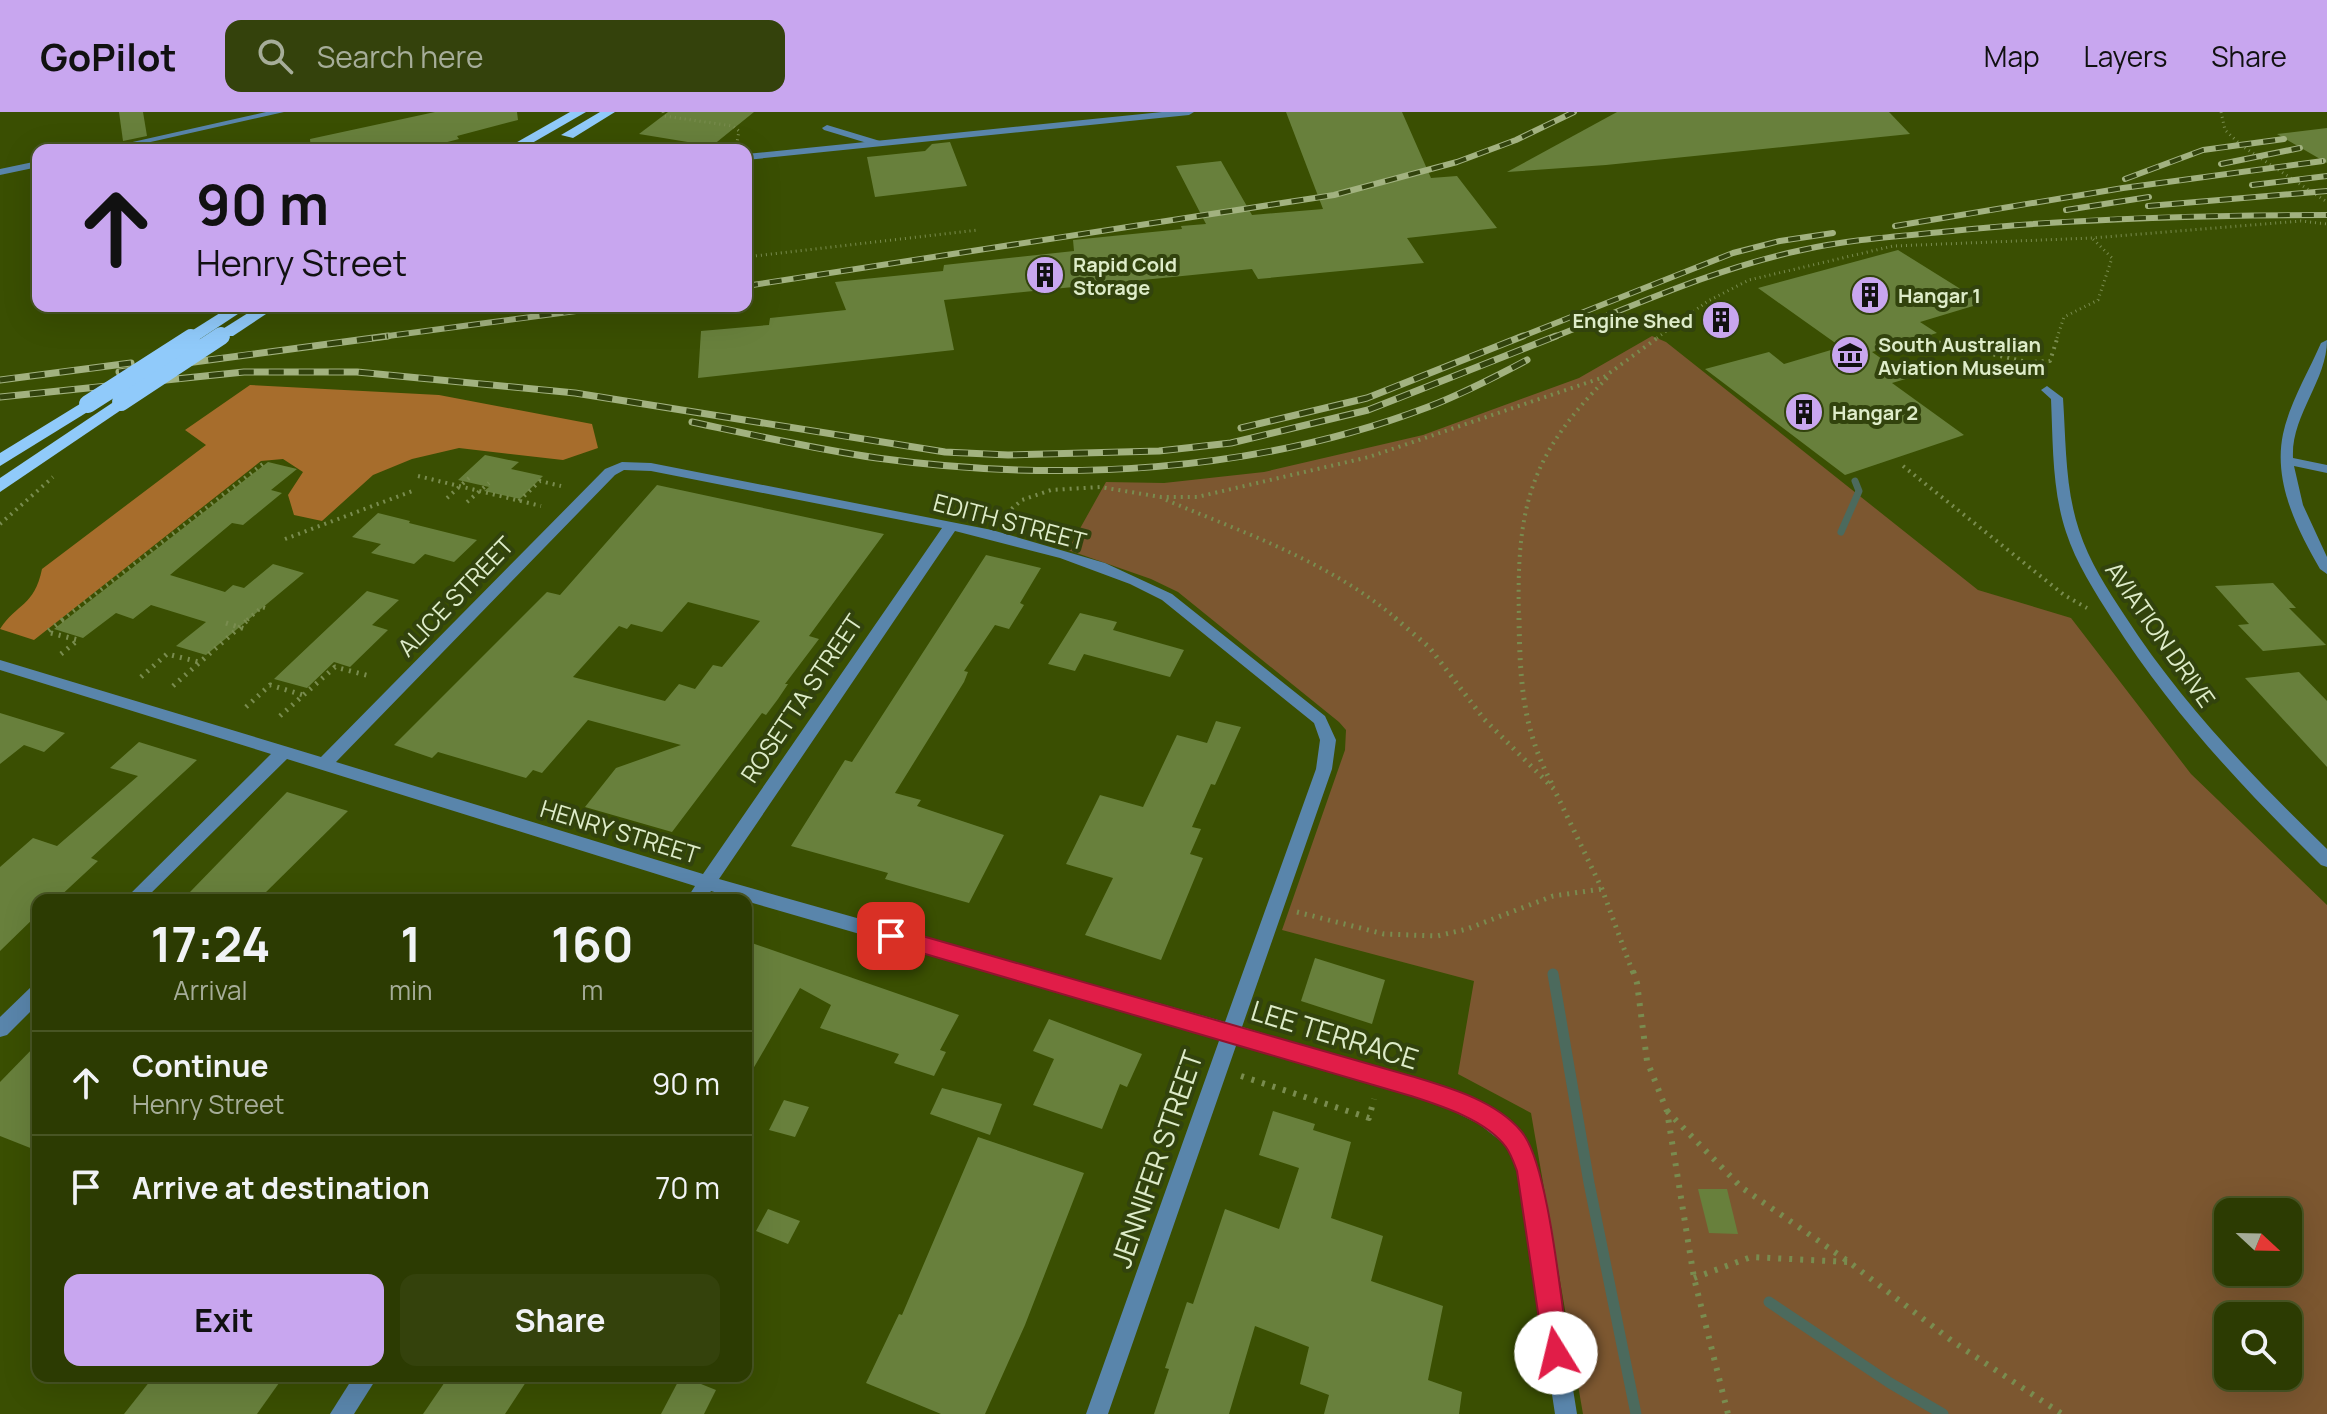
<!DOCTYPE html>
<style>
body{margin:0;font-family:Manrope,sans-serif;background:#34420c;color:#f1f3f6;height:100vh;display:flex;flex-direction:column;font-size:30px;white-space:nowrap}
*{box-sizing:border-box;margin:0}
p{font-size:26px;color:#a6ad99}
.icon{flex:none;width:44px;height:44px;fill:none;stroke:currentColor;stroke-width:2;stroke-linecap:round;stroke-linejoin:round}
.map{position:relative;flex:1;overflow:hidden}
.side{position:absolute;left:32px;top:782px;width:720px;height:488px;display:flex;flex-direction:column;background:#2c3b02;border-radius:16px;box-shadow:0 8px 32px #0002,0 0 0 2px #485524}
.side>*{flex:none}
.guide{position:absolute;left:32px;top:32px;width:720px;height:168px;border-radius:16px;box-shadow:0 8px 32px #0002,0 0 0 2px #485524;background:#c8a6ef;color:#111;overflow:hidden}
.needle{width:52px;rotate:112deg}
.tools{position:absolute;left:2214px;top:1086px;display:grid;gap:16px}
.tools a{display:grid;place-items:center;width:88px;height:88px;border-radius:16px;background:#2c3b02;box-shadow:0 8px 32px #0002,0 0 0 2px #485524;font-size:40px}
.pin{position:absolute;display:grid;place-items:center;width:68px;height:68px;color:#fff;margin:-34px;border-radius:16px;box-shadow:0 4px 12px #0006}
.me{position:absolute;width:88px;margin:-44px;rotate:351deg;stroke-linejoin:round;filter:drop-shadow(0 0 6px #0008)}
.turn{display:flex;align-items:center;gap:28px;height:168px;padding:0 32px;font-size:36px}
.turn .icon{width:104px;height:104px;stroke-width:2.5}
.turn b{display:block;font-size:56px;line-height:68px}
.eta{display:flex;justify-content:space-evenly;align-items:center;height:136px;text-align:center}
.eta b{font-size:48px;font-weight:700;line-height:56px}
.action{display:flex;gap:16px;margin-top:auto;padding:16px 32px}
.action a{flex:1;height:92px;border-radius:16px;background:#c8a6ef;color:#111;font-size:32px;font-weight:700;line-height:92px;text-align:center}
.action a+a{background:#34420c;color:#f1f3f6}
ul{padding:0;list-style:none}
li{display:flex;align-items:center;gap:24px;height:104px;padding:0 32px;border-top:2px solid #485524}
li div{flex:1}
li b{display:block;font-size:30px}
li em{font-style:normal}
header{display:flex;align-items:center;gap:48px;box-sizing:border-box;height:112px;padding:0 40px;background:#c8a6ef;color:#111}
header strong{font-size:38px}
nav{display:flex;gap:44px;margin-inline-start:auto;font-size:28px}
.search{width:560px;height:72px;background:#34420c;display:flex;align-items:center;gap:20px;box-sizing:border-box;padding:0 28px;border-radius:16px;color:#a6ad99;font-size:30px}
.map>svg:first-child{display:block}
</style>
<header>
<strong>GoPilot</strong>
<div class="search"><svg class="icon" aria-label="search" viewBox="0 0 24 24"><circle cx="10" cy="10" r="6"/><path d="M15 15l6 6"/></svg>Search here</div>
<nav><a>Map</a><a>Layers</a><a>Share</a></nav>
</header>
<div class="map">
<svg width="2327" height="1302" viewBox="0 0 2327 1302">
<rect width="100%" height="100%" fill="#3a4f02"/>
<path fill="#7c5730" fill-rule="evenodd" d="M1652,224L1666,230L1978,478L2071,506L2191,662L2327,793V1302H1583L1531,1001L1458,962L1474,869L1282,818L1345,638L1346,618L1339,610L1178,480L1151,467L1068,438L1106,370L1164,371L1264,360L1423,323L1579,266ZM2228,1100H2288V1160H2228ZM2228,1204H2288V1264H2228Z"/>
<path fill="#a76d2c" d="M250,273L439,283L592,312L598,336L563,348L459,336L412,347L373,363L322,409L294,403L288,383L303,360L283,347L261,349L34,528L0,517C17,491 34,495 42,457L206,333L185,318Z"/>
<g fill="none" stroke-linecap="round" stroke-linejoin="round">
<path stroke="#4c6a5d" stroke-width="7" d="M1841,420L1859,379L1855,369"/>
<g stroke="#4c6a5d" stroke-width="11">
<path d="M1553,862L1589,1071L1636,1302"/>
<path d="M1769,1190L1890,1271L1943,1302"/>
</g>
</g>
<g fill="#68803c" fill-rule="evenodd">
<path d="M119,0H143L147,24L123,29Z"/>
<path d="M435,0H517L518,8L457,24L459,27L432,34L434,38H311L310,27Z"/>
<path d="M668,0H754L712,34L639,22Z"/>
<path d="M1286,0H1402L1431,66L1457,64L1497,116L1407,126L1424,151L1258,167L1252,157L944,188L954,238L698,266L701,219L769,213L770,206L846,198L835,170L943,159L944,153L1074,139L1073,128L1182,117L1181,114L1206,112L1176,54L1221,49L1252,103L1323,97Z"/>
<path d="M1617,0H1889L1910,22L1606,53L1507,60Z"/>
<path d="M2327,16V51L2277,22Z"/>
<path d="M950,30L967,74L875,85L867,45L925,39L932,32Z"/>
<path d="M1898,138L1983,191L1920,210L1937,221L1872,240L1909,266L1892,271L1964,323L1845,363L1705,257L1769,240L1784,252L1841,235L1758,176Z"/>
<path d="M485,343L519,350L511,357L543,364L520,387L484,379L489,375L458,368Z"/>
<path d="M268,350L297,357L271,378L282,381L243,413L232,411L170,463L225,480L233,473L244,476L273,452L304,461L206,543L176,534L206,510L151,493L133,507L116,501L83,526L54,517Z"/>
<path d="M657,373L884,422L809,524L819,527L785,572H788L778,587L766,603L762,601L672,720L585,695L616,656L681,633L588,608L542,661L533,658L526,666L438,640L432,646L394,633L547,480L560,483ZM688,490L760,509L722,555L713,553L695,577L679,572L665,589L573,565L619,514L627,517L631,512L662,520Z"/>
<path d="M378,401L410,409L409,411L477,428L454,450L425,442L414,452L371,441L381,432L352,425Z"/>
<path d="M986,443L1041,456L1020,491L1024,493L1009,517L995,513L964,559L968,560L964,570L895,681L921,688L917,694L1004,723L969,791L885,767L888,761L791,734L845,648L852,650Z"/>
<path d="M2273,471L2296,496H2289L2326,533L2263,539L2238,513L2249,512L2215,474Z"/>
<path d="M367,479L399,488L372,513L388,518L350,555L334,550L307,576L274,567Z"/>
<path d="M1080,501L1117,510L1113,518L1184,538L1170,565L1084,542L1075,559L1048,552Z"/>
<path d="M2299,560L2327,589V655L2245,566Z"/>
<path d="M0,601L65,621L44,640L24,633L0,652Z"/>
<path d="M1216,609L1241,615L1215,673L1211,672L1192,715L1201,717L1190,742L1203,746L1161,848L1085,823L1113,766L1066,752L1100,683L1143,695L1177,623L1207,631Z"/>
<path d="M139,630L197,648L91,746L98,749L56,788H38V802L0,839V755L33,726L57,734L138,664L110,656Z"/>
<path d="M287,680L348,699L258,788H215L190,780Z"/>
<path d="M746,829L959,903L940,938L946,940L934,964L894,951L899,942L820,916L831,893L800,876L746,969Z"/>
<path d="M1315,846L1385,868L1372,912L1301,889Z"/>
<path d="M1049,907L1142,942L1127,975L1120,972L1102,1017L1033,993L1054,947L1033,939Z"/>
<path d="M38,931V1039L0,1024V970Z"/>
<path d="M942,976L1002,992L990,1023L930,1002Z"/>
<path d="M784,988L809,995L795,1025L769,1018Z"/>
<path d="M1273,999L1315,1012L1313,1018L1351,1030L1331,1106L1383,1124L1371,1169L1443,1194L1428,1268L1462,1280L1459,1302H1324L1329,1283L1300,1272L1309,1235L1255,1214L1229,1302H1154L1169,1257L1165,1256L1187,1190L1193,1192L1225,1097L1279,1117L1299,1056L1259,1043Z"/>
<path d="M978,1025L1084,1061L1025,1213L985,1302H941L866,1271L899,1202L902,1203Z"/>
<path d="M1698,1077H1727L1738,1122L1709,1121Z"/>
<path d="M768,1097L800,1109L788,1132L756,1119Z"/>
<path d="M154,1264H284L257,1302H124Z"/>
<path d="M449,1264H530L505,1302H423Z"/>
<path d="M681,1264L716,1278L704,1302H661Z"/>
</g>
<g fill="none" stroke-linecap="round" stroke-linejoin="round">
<g stroke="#798c4f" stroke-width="3" stroke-dasharray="1 4" stroke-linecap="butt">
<path d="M663,0L664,4L733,14L739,19L737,30"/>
<path d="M2221,0L2225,18L2242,34L2327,90"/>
<path d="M746,145L978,118"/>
<path d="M1657,226L1708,189L1749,168L1893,134L2092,126L2301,109L2327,112"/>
<path d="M2057,226L2064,205L2098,188L2112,146L2093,127"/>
</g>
<g stroke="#798c4f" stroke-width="4" stroke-dasharray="2 5" stroke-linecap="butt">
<path d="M1932,229L2027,250L2050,249L2058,224"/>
<path d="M1903,354L2064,483L2087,496"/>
<path d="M418,364L541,394"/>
<path d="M447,386L469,366"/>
<path d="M1166,388C1247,422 1330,450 1398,508"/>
<path d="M519,389L540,369L561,374"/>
<path d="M467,390L489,371"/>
<path d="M1001,406L1022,388L1051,378L1100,375L1161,385H1197L1369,345L1604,265L1660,224"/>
<path d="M0,412L53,365"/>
<path d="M285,427L415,378"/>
<path d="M62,508L264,351"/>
<path d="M247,508L262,495L268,497"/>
<path d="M1519,508C1516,397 1529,343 1609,264"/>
</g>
<g stroke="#798c4f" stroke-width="5" stroke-dasharray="2 6" stroke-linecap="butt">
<path d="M1395,506L1429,535L1484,607L1554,677L1602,777L1633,861"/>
<path d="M1519,506C1520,568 1522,616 1552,672"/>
<path d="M226,511L245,517"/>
<path d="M61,542L78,528L47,520L65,506"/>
<path d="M141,565L167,542L199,550"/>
<path d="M173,574L250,506"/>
<path d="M246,595L270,573L303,583"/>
<path d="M280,604L335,555L370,564"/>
<path d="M1297,800L1384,822L1437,824L1467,817L1553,784L1602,777"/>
</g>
<g stroke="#798c4f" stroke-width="6" stroke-dasharray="3 8" stroke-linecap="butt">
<path d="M1633,859L1637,871L1647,949L1667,999L1694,1166L1728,1302"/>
<path d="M1241,964L1369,1006L1374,987"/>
<path d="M1667,999L1741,1075L1849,1150L1952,1229L2062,1302"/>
<path d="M1694,1166L1751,1145L1849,1150"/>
</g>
<g fill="#5985ab" fill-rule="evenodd">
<path d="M827,13L880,29L882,31L877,34L824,18L822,16Z"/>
<path d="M2047,274L2063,286C2066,330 2065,376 2079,418C2089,449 2107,477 2125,504C2181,591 2253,665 2327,737V755L2321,753C2244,677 2170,599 2112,507C2095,480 2076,451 2066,420C2052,378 2053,331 2051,287L2041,278Z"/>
</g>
<g fill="#5985ab" fill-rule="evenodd">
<path d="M266,0H284L115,38H97Z"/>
<path d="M1162,0H1194L1189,3L746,48V42Z"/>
<path d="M38,49V55L0,63V57Z"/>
<path d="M2327,228C2327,269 2291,303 2293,346L2327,353V361L2294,354L2303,393L2327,445V462L2320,457C2297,417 2273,370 2283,322C2290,290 2308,261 2321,231Z"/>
<path d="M622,350L651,351L992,418L1105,451L1172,482L1325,604L1336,628L1332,657L1242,915L1441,974L1493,998L1521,1020L1538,1058L1577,1302H1555L1518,1058L1507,1034L1479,1012L1437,991L1237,931L1108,1302H1086L1220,926L711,779L705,788H686L695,774L287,647L144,788H124L271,642L0,558V548L321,645L605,357ZM624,358L651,359L942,416L703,762L336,650L615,363ZM955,419L1060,446L1130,472L1162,488L1314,611L1320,628L1316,657L1225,910L719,767Z"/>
<path d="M38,872V892L7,923L0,925V905L32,874Z"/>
<path d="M354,1264H378L354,1302H330Z"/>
</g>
<g fill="#90cafa" fill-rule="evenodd">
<path d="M570,0H586L520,38H503Z"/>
<path d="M600,0H615L573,26L561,23Z"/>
<path d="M231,194H250L197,229H185V223Z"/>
<path d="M259,194H278L233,224H221V218Z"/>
<path d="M121,285L129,290L127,294L0,380V366Z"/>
<path d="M88,287L96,292L94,296L0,354V341Z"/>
</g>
<defs>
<g id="rail-far1">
<path d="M2221,52L2300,36"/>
<path d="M2125,67L2203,38L2284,27"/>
<path d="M2252,73L2327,64"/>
<path d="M2148,94L2327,79"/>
<path d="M2066,98L2149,85"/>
<path d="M1895,114L2123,76L2323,49"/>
<path d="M746,174L1334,83L1457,50L1516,28L1574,0"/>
<path d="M373,226L614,194"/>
<path d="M1518,226L1733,141L1780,129L1833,121"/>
<path d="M1551,226C1633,194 1716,156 1802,138C1851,127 1902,124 1952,119C2077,106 2201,103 2327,103"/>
</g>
<g id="rail">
<path d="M119,260L388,224"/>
<path d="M0,268L131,251"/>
<path d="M0,285L244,260H357L575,281L945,340L1008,343L1159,339L1231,331L1368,298L1556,224"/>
<path d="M692,310C753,323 815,337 877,346C1059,371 1255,361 1428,295C1462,282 1495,265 1527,248"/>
<path d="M1241,316L1367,286L1523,224"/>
</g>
</defs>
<use href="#rail-far1" stroke="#a2b280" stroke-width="6"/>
<use href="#rail" stroke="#a2b280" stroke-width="7"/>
<use href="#rail-far1" stroke="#32430d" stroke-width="4" stroke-dasharray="12" stroke-linecap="butt"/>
<use href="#rail" stroke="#32430d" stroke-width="5" stroke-dasharray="15" stroke-linecap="butt"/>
<path stroke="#90cafa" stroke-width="14" d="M218,226L221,224"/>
<g stroke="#90cafa" stroke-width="18">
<path d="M121,290L221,224"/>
<path d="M88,292L191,226"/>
</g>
</g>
<path fill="#e11d48" stroke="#92132f" stroke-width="2" d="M891,815L1411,964C1447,975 1495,988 1521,1019C1549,1051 1561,1193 1569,1241L1565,1250L1556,1254L1548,1250L1544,1241L1517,1059C1514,1051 1511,1042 1506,1035C1486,1008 1442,994 1411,984L884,830L881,824L884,818Z"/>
<defs>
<symbol id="building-disc" viewBox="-11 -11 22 22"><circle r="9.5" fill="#c8a6ef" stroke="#32430d"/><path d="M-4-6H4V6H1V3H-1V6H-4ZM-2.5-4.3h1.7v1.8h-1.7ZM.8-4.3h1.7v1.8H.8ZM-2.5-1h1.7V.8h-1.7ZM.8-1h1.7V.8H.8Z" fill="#111"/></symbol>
<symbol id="museum-disc" viewBox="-11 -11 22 22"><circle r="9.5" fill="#c8a6ef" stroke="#32430d"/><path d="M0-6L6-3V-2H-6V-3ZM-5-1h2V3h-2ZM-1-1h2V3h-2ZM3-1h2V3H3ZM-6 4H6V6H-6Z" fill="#111"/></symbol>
</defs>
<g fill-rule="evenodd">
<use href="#building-disc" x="1023" y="141" width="44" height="44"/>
<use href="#building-disc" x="1848" y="161" width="44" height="44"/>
<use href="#building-disc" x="1699" y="186" width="44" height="44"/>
<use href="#museum-disc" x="1828" y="221" width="44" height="44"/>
<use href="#building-disc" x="1782" y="278" width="44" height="44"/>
</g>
<g text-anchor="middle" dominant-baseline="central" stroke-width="8" stroke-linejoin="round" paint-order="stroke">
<g font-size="20" font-weight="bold" fill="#deecc9" stroke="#32430d" text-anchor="start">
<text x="1073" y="152">Rapid Cold<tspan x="1073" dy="23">Storage</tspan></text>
<text x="1898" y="183">Hangar 1</text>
<text x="1693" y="208" text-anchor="end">Engine Shed</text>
<text x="1878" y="232">South Australian<tspan x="1878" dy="23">Aviation Museum</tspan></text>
<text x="1832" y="300">Hangar 2</text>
</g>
<g font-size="24" fill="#deecc9" stroke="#32430d">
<text transform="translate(1010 409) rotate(15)">EDITH STREET</text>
<text transform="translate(455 484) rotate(-46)">ALICE STREET</text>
<text transform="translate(2161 522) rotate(55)">AVIATION DRIVE</text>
<text transform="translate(801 586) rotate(-56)">ROSETTA STREET</text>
<text transform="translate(620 719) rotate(17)">HENRY STREET</text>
</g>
<g font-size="28" fill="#deecc9" stroke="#32430d">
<text transform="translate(1335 922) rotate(17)">LEE TERRACE</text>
<text transform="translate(1156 1047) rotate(-71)">JENNIFER STREET</text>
</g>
</g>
</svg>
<div class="tools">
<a><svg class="needle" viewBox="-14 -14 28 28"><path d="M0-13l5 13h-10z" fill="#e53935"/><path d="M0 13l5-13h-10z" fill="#a6ad99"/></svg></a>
<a><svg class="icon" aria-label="search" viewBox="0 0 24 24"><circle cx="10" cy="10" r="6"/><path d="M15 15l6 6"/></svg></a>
</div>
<div class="pin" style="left:891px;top:824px;background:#d93025"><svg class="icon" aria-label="arrive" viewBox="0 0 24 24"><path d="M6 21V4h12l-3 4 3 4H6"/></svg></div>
<svg class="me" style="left:1556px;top:1241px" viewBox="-20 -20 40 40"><circle r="19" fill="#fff"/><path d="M0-13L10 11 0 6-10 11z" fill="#e11d48"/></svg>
<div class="guide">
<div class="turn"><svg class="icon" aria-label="ahead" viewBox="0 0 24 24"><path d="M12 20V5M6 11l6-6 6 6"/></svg><div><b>90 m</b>Henry Street</div></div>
</div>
<section class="side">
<div class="eta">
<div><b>17:24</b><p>Arrival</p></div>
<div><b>1</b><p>min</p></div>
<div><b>160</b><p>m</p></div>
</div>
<ul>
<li><svg class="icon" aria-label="ahead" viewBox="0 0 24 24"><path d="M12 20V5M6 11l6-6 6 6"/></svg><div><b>Continue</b><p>Henry Street</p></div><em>90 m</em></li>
<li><svg class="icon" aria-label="arrive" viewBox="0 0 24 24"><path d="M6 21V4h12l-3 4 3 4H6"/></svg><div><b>Arrive at destination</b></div><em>70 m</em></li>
</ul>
<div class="action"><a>Exit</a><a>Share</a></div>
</section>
</div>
